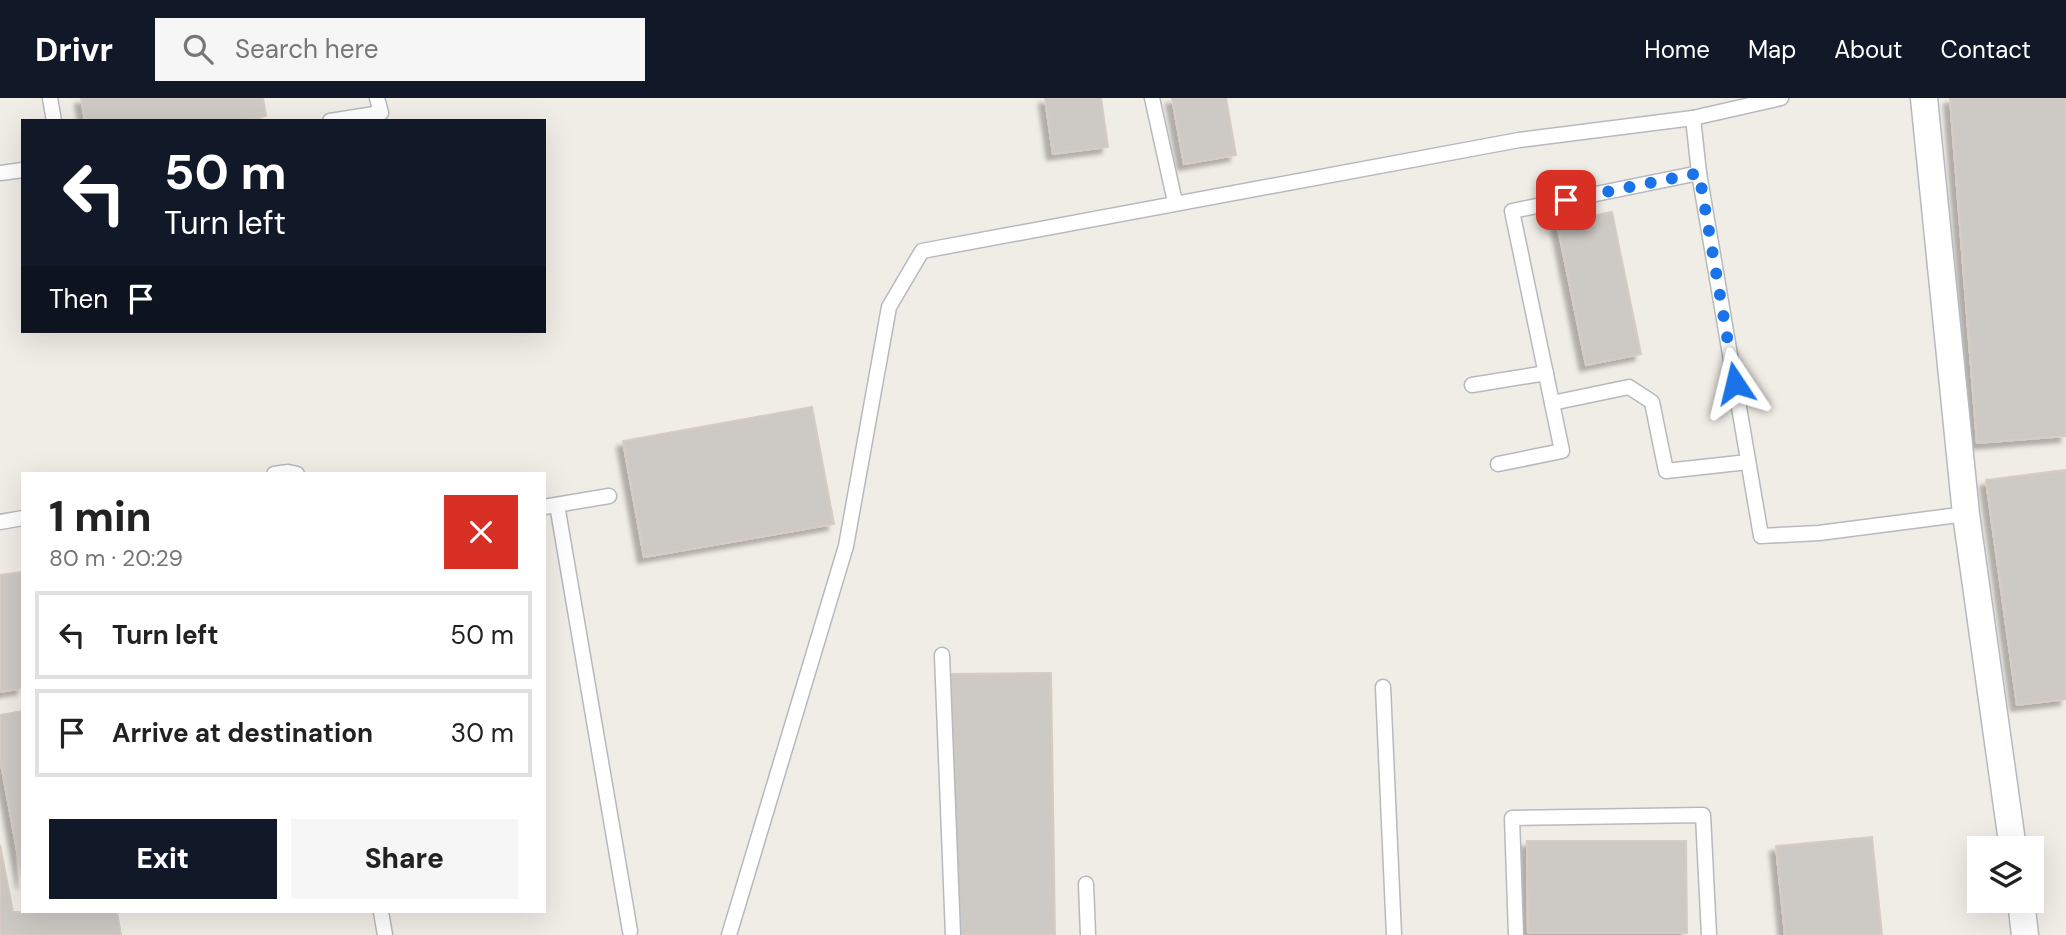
<!DOCTYPE html>
<meta charset="utf-8">
<style>
body{margin:0;font-family:"DM Sans",sans-serif;background:#f6f6f6;color:#222;height:100vh;display:flex;flex-direction:column;font-size:26px;white-space:nowrap}
*{box-sizing:border-box;margin:0}
p{font-size:23px;color:#767676}
.icon{flex:none;width:38px;height:38px;fill:none;stroke:currentColor;stroke-width:2;stroke-linecap:round;stroke-linejoin:round}
.map{position:relative;flex:1;overflow:hidden}
.panel{position:absolute;left:21px;top:374px;width:525px;height:441px;display:flex;flex-direction:column;background:#fff;border-radius:0px;box-shadow:0 7px 28px #0002}
.panel>*{flex:none}
.top-card{position:absolute;left:21px;top:21px;width:525px;height:214px;border-radius:0px;box-shadow:0 7px 28px #0002;background:#111827;color:#fff;overflow:hidden}
.controls{position:absolute;left:1967px;top:738px;display:grid;gap:14px}
.controls a{display:grid;place-items:center;width:77px;height:77px;border-radius:0px;background:#fff;box-shadow:0 7px 28px #0002;font-size:35px}
.pin{position:absolute;display:grid;place-items:center;width:60px;height:60px;color:#fff;margin:-30px;border-radius:14px;box-shadow:0 4px 10px #0006}
.me{position:absolute;width:77px;margin:-38px;rotate:350deg;stroke-linejoin:round;filter:drop-shadow(0 0 5px #0008)}
.turn{display:flex;align-items:center;gap:24px;height:147px;padding:0 28px;font-size:32px}
.turn .icon{width:91px;height:91px;stroke-width:2.5}
.turn b{display:block;font-size:49px;line-height:60px}
.then{display:flex;align-items:center;height:66px;padding:0 28px;background:#0003;gap:14px;font-size:26px}
.round{display:grid;place-items:center;flex:none;width:74px;height:74px;border-radius:0px;background:#f6f6f6}
.headline{display:flex;align-items:center;justify-content:space-between;height:119px;padding:0 28px}
h1{font-size:42px;font-weight:800;line-height:52px}
.button{display:flex;gap:14px;margin-top:auto;padding:14px 28px}
.button a{flex:1;height:80px;border-radius:0px;background:#111827;color:#fff;font-size:28px;font-weight:800;line-height:80px;text-align:center}
.button a+a{background:#f6f6f6;color:#222}
ul{padding:0;list-style:none}
li{display:flex;align-items:center;gap:21px;height:88px;margin:0 14px 10px;padding:0 14px;border:4px solid #e0e0e0;border-radius:0px}
li div{flex:1}
li b{display:block;font-size:26px}
li em{font-style:normal}
header{display:flex;align-items:center;gap:42px;box-sizing:border-box;height:98px;padding:0 35px;background:#111827;color:#fff}
header strong{font-size:33px}
nav{display:flex;gap:38px;margin-inline-start:auto;font-size:24px}
.search{width:490px;height:63px;background:#f6f6f6;display:flex;align-items:center;gap:18px;box-sizing:border-box;padding:0 24px;border-radius:0px;color:#767676;font-size:26px}
.map>svg:first-child{display:block}
</style>
<header>
<strong>Drivr</strong>
<div class="search"><svg class="icon" aria-label="search" viewBox="0 0 24 24"><circle cx="10" cy="10" r="6"/><path d="M15 15l6 6"/></svg>Search here</div>
<nav><a>Home</a><a>Map</a><a>About</a><a>Contact</a></nav>
</header>
<div class="map">
<svg width="2066" height="837" viewBox="0 0 2066 837">
<defs>
<filter id="shadow"><feDropShadow dx="-6" dy="6" stdDeviation="2" flood-color="#0004"/></filter>
</defs>
<rect width="100%" height="100%" fill="#f0ece6"/>
<g fill="#cdc9c5" stroke="#d6ccc3" stroke-width="2" filter="url(#shadow)">
<path d="M81,0H263L266,18L237,23H85Z"/>
<path d="M1045,0H1101L1108,49L1053,56Z"/>
<path d="M1172,0H1226L1236,57L1184,66Z"/>
<path d="M1950,0H2066V338L1977,345Z"/>
<path d="M1612,114L1641,256L1586,267L1557,125Z"/>
<path d="M812,309L834,426L644,459L623,343Z"/>
<path d="M2066,372V601L2017,607L1986,382Z"/>
<path d="M23,474V590L0,594V477Z"/>
<path d="M1051,575L1055,837H955L951,576Z"/>
<path d="M23,613V785L0,660V617Z"/>
<path d="M1872,739L1882,837H1785L1776,748Z"/>
<path d="M1527,743H1686L1687,835H1528Z"/>
<path d="M0,747L13,814H117L121,837H0Z"/>
</g>
<g fill="none" stroke-linecap="round" stroke-linejoin="round">
<defs>
<g id="service">
<path d="M50,0L54,23"/>
<path d="M1152,0L1175,104"/>
<path d="M1693,20L1699,75L1761,438L1819,435L1966,416"/>
<path d="M330,23L381,15L377,0"/>
<path d="M0,75L23,72"/>
<path d="M1472,287L1546,275"/>
<path d="M1552,305L1629,289L1652,304L1666,373L1748,364"/>
<path d="M1498,366L1562,353L1512,113L1699,75"/>
<path d="M274,376L288,374L297,376"/>
<path d="M557,407L630,833"/>
<path d="M544,409L609,398"/>
<path d="M0,424L23,420"/>
<path d="M942,557L953,837"/>
<path d="M1383,589L1394,837"/>
<path d="M1086,786L1088,837"/>
<path d="M381,814L385,837"/>
<path d="M729,837L846,448L889,209L922,153L1519,42L1693,20L1781,0"/>
<path d="M1516,837L1512,720L1703,717L1709,837"/>
</g>
<g id="minor">
<path d="M1924,0L1966,416L2013,751"/>
<path d="M2021,803L2025,837"/>
</g>
</defs>
<use href="#service" stroke="#b6babd" stroke-width="17"/>
<use href="#minor" stroke="#b6babd" stroke-width="29"/>
<use href="#service" stroke="#fff" stroke-width="14"/>
<use href="#minor" stroke="#fff" stroke-width="26"/>
</g>
<g fill="none" stroke-linecap="round" stroke-linejoin="round">
<path stroke="#1a73e8" stroke-width="12" stroke-dasharray="0 21.6" d="M1566,102L1699,75L1735,285"/>
</g>
</svg>
<div class="controls">
<a><svg class="icon" aria-label="layers" viewBox="0 0 24 24"><path d="M12 4l9 5-9 5-9-5zM3 14l9 5 9-5"/></svg></a>
</div>
<div class="pin" style="left:1566px;top:102px;background:#d93025"><svg class="icon" aria-label="arrive" viewBox="0 0 24 24"><path d="M6 21V4h12l-3 4 3 4H6"/></svg></div>
<svg class="me" style="left:1735px;top:285px" viewBox="-20 -20 40 40"><path d="M0-17L14 15 0 8-14 15z" fill="#1a73e8" stroke="#fff" stroke-width="4"/></svg>
<div class="top-card">
<div class="turn"><svg class="icon" aria-label="left" viewBox="0 0 24 24"><path d="M17 20v-9H6M10 6l-5 5 5 5"/></svg><div><b>50 m</b>Turn left</div></div>
<div class="then">Then<svg class="icon" aria-label="arrive" viewBox="0 0 24 24"><path d="M6 21V4h12l-3 4 3 4H6"/></svg></div>
</div>
<section class="panel">
<div class="headline"><div><h1>1 min</h1><p>80 m · 20:29</p></div><a class="round" style="background:#d93025;color:#fff"><svg class="icon" aria-label="close" viewBox="0 0 24 24"><path d="M6 6l12 12M18 6L6 18"/></svg></a></div>
<ul>
<li><svg class="icon" aria-label="left" viewBox="0 0 24 24"><path d="M17 20v-9H6M10 6l-5 5 5 5"/></svg><div><b>Turn left</b></div><em>50 m</em></li>
<li><svg class="icon" aria-label="arrive" viewBox="0 0 24 24"><path d="M6 21V4h12l-3 4 3 4H6"/></svg><div><b>Arrive at destination</b></div><em>30 m</em></li>
</ul>
<div class="button"><a>Exit</a><a>Share</a></div>
</section>
</div>
